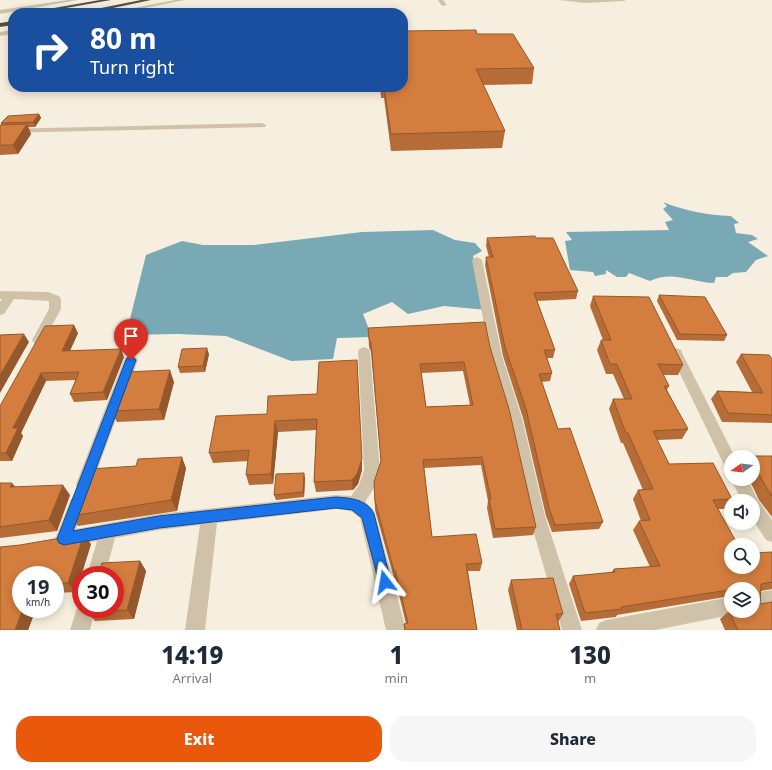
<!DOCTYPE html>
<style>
body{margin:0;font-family:"Noto Sans",sans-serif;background:#f6f6f7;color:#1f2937;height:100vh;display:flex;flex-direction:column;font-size:15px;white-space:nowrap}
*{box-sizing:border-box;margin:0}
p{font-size:13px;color:#747a83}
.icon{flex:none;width:22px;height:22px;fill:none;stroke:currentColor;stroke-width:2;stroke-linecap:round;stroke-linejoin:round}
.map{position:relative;height:630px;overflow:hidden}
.side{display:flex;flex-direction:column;background:#fff;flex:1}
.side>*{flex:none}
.banner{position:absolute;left:8px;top:8px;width:400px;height:84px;border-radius:16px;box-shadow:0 2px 10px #0003;background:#1a4fa0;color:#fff;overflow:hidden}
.needle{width:26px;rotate:256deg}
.controls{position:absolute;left:724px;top:450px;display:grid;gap:8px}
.controls a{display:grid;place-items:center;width:36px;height:36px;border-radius:50%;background:#fff;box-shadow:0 2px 10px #0003;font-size:20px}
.speed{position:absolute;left:12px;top:566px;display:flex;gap:8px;font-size:20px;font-weight:700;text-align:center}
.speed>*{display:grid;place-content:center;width:52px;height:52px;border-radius:50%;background:#fff;box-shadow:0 2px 10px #0003;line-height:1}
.speed small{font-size:10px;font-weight:400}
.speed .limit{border:6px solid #d22;background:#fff;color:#111}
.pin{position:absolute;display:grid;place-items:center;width:34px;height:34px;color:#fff;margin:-41px -17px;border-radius:50% 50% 50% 0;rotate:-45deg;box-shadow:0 0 4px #0007}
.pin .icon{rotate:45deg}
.me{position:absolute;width:44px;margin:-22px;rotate:346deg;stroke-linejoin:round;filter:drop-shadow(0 0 3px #0008)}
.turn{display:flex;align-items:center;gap:14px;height:84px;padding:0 16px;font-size:18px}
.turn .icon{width:52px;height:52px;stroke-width:2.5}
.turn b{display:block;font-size:28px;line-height:34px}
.eta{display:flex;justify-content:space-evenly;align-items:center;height:68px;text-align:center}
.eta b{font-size:24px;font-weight:800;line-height:28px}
.action{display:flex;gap:8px;margin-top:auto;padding:8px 16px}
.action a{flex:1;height:46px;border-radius:16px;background:#ea580c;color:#fff;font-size:16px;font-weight:800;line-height:46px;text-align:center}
.action a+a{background:#f6f6f7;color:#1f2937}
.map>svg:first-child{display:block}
</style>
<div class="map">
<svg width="772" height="630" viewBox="0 0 772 630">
<rect width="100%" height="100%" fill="#f6efdf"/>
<g fill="#7aa9b6">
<path d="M663,202C685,211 707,215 731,216L739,223L734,224L736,233L752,235L758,239L748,242L768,256L756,260L746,272L733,273L727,277H716L714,283C692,282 671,270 650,281L629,273L626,277H617L606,270V274L595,276L593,272L570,270L565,241L572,240L566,232L669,230L665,222L673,220L663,209L667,206Z"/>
<path d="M433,230L455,240L475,243L482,251L473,256L487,310L444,306L408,314L392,302L363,314L372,337L337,338L333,359L291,361L226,336L178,334L121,335L129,323L146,255L182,241L203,245H254L362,232Z"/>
</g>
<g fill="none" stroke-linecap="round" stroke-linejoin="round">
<g fill="#d0c2a8" fill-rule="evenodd">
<path d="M67,0H78L0,14V10Z"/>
<path d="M175,0H185L120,13H108Z"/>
<path d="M438,0H443L447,5L442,6Z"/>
<path d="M559,0H626L624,1L585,3Z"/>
<path d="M13,30V34L0,36V32Z"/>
<path d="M262,123L266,125L265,127L0,133V129Z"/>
<path d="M477,257L482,260L502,356L522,418L545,516L582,630H562L529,516L508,418L490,356L472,260Z"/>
<path d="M0,291L48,292L59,296L61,299V309L42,343L38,344L34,343L32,340L49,309V301L14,299L4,314L0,315V302L2,299H0Z"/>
<path d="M364,347L369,349L370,352L380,470L374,488L365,502L373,509L375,514L406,630H386L360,518L351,511L336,509L217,523L205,630H185L200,525L159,530L115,538L105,575H87L97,541L64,547L58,545L55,539L71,499L77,497L83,499L85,504L76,529L159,514L336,495L351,496L359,485L364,470L358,352L359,349Z"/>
<path d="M676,348L681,350L682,353L735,457H731V471L726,469L670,353L671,350Z"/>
<path d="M131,355L136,357L138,360L92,484L90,489L84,491L78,489L76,484L124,360L126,357Z"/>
<path d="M731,479H747L758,500L772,520V542L766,540L753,520V501H742Z"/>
<path d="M772,590V608L753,611H752L753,593Z"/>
<path d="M731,597V611H738L731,615L655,630H596L599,623L606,620Z"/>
<path d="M79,602H81V609H95L90,630H70Z"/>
</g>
<g fill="#5e4e3f" fill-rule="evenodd">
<path d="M100,0H111L38,13H25Z"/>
<path d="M141,0H151L99,11L96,9Z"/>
<path d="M13,21V25L0,27V23Z"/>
</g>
</g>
<g fill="#b56c36" fill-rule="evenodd">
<path d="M477,34L534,68L532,84L483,85L505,131L502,148L391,151L384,98H381L380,87H403Z"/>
<path d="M39,114L41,118L35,127H28L31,134L18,154L0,155V125H2L1,123Z"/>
<path d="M487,238H536L578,291L576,299L537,301L555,350L553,358H547L552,373L550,381L541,382L558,429L603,522L599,529L552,532L546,516L523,418L503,356L485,265L486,257H489L486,246Z"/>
<path d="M659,295L727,335L724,341L677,340L657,301Z"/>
<path d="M593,296L683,365L678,375H663L669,386L667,390L688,429L682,439L657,440L669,464L732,499L724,509H718L731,567L772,552V589L761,591L760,604L772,630H725L720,619L729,611H753V589H731V596L617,615L616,617L581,621L569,584L573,576L611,573L614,569L650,567L633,530L639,521H641L633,499L638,490H643L623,443H621L609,409L613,399H624L613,374H606L597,350L601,340H603L590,306Z"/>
<path d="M368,328L490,347L536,527L533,535L493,538L487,508L488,501L481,465L424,468L432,537L482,563L480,571H468L477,630H404V624H406L395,578H394L375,510L374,482L381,463L371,352L369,347ZM463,371L470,405L426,407L421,373Z"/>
<path d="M78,333L70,351L124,357L107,400L74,402L70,394L76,380L46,381L21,433L23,436L12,461H0V406Z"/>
<path d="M209,354L205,372L180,373L178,367Z"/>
<path d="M741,354L772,359V423L722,422L711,399L717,391L752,392L736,362Z"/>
<path d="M357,360L362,470L358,484L353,490L316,492L314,482L316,430L278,432L273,484L249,485L246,475L248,461L213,463L209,453L267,414L317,394Z"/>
<path d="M174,382L164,420L117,422L111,411Z"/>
<path d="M746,456H772V517L759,500L749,479H753V457H745Z"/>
<path d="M186,468L177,511L78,526L71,516Z"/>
<path d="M305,478L304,497L276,500L274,495Z"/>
<path d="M0,483L16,487L70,495L57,531L0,538Z"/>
<path d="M91,544L76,592L55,593V575H21V609H36L28,630L0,547Z"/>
<path d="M140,561L146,571L134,619L95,621L87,612Z"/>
<path d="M511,580L563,614L558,622L560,630H517L508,590Z"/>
</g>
<g fill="#94582c">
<path d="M39,114L41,118L35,127L33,122Z"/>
<path d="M27,124L31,134L18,154L13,145Z"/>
<path d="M74,325L78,333L66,359L62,351Z"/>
<path d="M24,334L29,342L0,393V375Z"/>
<path d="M207,348L209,354L205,372L203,366Z"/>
<path d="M121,349L124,357L107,400L103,392Z"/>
<path d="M170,370L174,382L164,420L159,409Z"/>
<path d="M41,373L46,381L21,433L23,436L12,461L6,453L13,428Z"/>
<path d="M275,421L278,432L273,484L271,474Z"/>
<path d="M182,457L186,468L177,511L171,500Z"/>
<path d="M362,459V470L358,484L353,490L352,480Z"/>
<path d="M304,473L305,478L304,497L303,492Z"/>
<path d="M12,483L21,493L10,487Z"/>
<path d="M63,485L70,495L57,531L49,520Z"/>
<path d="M84,534L91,544L76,592L68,583Z"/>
<path d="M140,561L146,571L134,619L127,610Z"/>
<path d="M23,609H36L28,630H15Z"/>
</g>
<g fill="#d37e3f" stroke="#94582c" fill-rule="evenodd">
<path d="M476,30L477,34H513L534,68L476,69L505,131L391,134L384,87H403V31Z"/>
<path d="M39,114L33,122L1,123L8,116Z"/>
<path d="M27,124L13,145H0V125Z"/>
<path d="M535,236L536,238H553L578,291L534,293L555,350H544L552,373L539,374L558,429L570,428L603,522L555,525L549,508L526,409L505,347L486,257H493L487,238Z"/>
<path d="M659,295L705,297L727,335L680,334Z"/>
<path d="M593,296L649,297L683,365L658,364L669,386H664L688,429L653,431L669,464L713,463L732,499L713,500L738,545H731V567H753V553L772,552V582L761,584L760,604L772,602V630H738L729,611L731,610V611H753V589H741V588L621,607L622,609L585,613L573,576L615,572L614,569L660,566L639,521L650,520L638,490L653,489L628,433H626L613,399H632L617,364H610L601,340H611Z"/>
<path d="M485,322L490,347L509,409L536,527L495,529L489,499H491L482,457L423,460L432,537L476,534L482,563L466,564L477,630H405L404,624L408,623L395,570L394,571L375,501L374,482L381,461L371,343L369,338L368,328ZM464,362L473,405L426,407L420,364Z"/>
<path d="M74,325L62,351L121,349L103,392L70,394L79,372L41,373L13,428H18L6,453H0V406L45,326Z"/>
<path d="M24,334L0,375V335Z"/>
<path d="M207,348L203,366L178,367L182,349Z"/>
<path d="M741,354L769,355L772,359V415L728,413L717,391L763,393Z"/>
<path d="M357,360L362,459L357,474L352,480L314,482L317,419L275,421L271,474L246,475L249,450L209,453L216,416L267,414L268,396L317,394L319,362Z"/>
<path d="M170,370L159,409L111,411L126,372Z"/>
<path d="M746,456H772V496L768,490L756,469L753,468V457H746Z"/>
<path d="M182,457L171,500L71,516L89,469L136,466L138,459Z"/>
<path d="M304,473L303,492L274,495L276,474Z"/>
<path d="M0,483H12L10,487L63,485L49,520L0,527Z"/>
<path d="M84,534L68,583L55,584V575H21V609H23L15,630H0V547L20,545Z"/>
<path d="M140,561L127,610L87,612L88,609H115V575H98L102,563Z"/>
<path d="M553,578L563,614H556L560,630H522L511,580Z"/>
</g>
<path fill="#1a73e8" stroke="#114b97" d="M131,357L134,358L136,360L73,531L159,516L336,497C350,498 367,499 374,514L391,582L389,587L385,589L380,587L362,518L352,510L336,508L159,528L64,545L59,543L57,539L126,360L127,358Z"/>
</svg>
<div class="controls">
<a><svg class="needle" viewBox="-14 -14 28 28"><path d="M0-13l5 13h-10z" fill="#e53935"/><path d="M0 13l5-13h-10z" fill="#747a83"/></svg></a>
<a><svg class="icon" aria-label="sound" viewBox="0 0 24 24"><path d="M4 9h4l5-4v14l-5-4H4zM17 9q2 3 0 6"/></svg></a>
<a><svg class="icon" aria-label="search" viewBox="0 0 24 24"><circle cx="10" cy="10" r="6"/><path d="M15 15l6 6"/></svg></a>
<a><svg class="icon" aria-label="layers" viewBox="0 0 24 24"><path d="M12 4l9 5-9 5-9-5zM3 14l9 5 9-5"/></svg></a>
</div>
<div class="speed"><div>19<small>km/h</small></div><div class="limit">30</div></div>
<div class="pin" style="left:131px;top:360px;background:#d93025"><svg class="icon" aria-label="arrive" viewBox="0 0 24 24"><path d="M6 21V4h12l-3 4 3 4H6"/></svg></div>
<svg class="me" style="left:385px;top:582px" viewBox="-20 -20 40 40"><path d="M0-17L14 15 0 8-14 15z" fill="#1a73e8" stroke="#fff" stroke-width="4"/></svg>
<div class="banner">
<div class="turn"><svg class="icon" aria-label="right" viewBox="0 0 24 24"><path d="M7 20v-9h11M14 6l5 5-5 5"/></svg><div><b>80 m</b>Turn right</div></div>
</div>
</div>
<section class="side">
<div class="eta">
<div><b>14:19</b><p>Arrival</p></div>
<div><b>1</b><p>min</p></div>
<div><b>130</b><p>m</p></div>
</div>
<div class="action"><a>Exit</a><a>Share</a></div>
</section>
